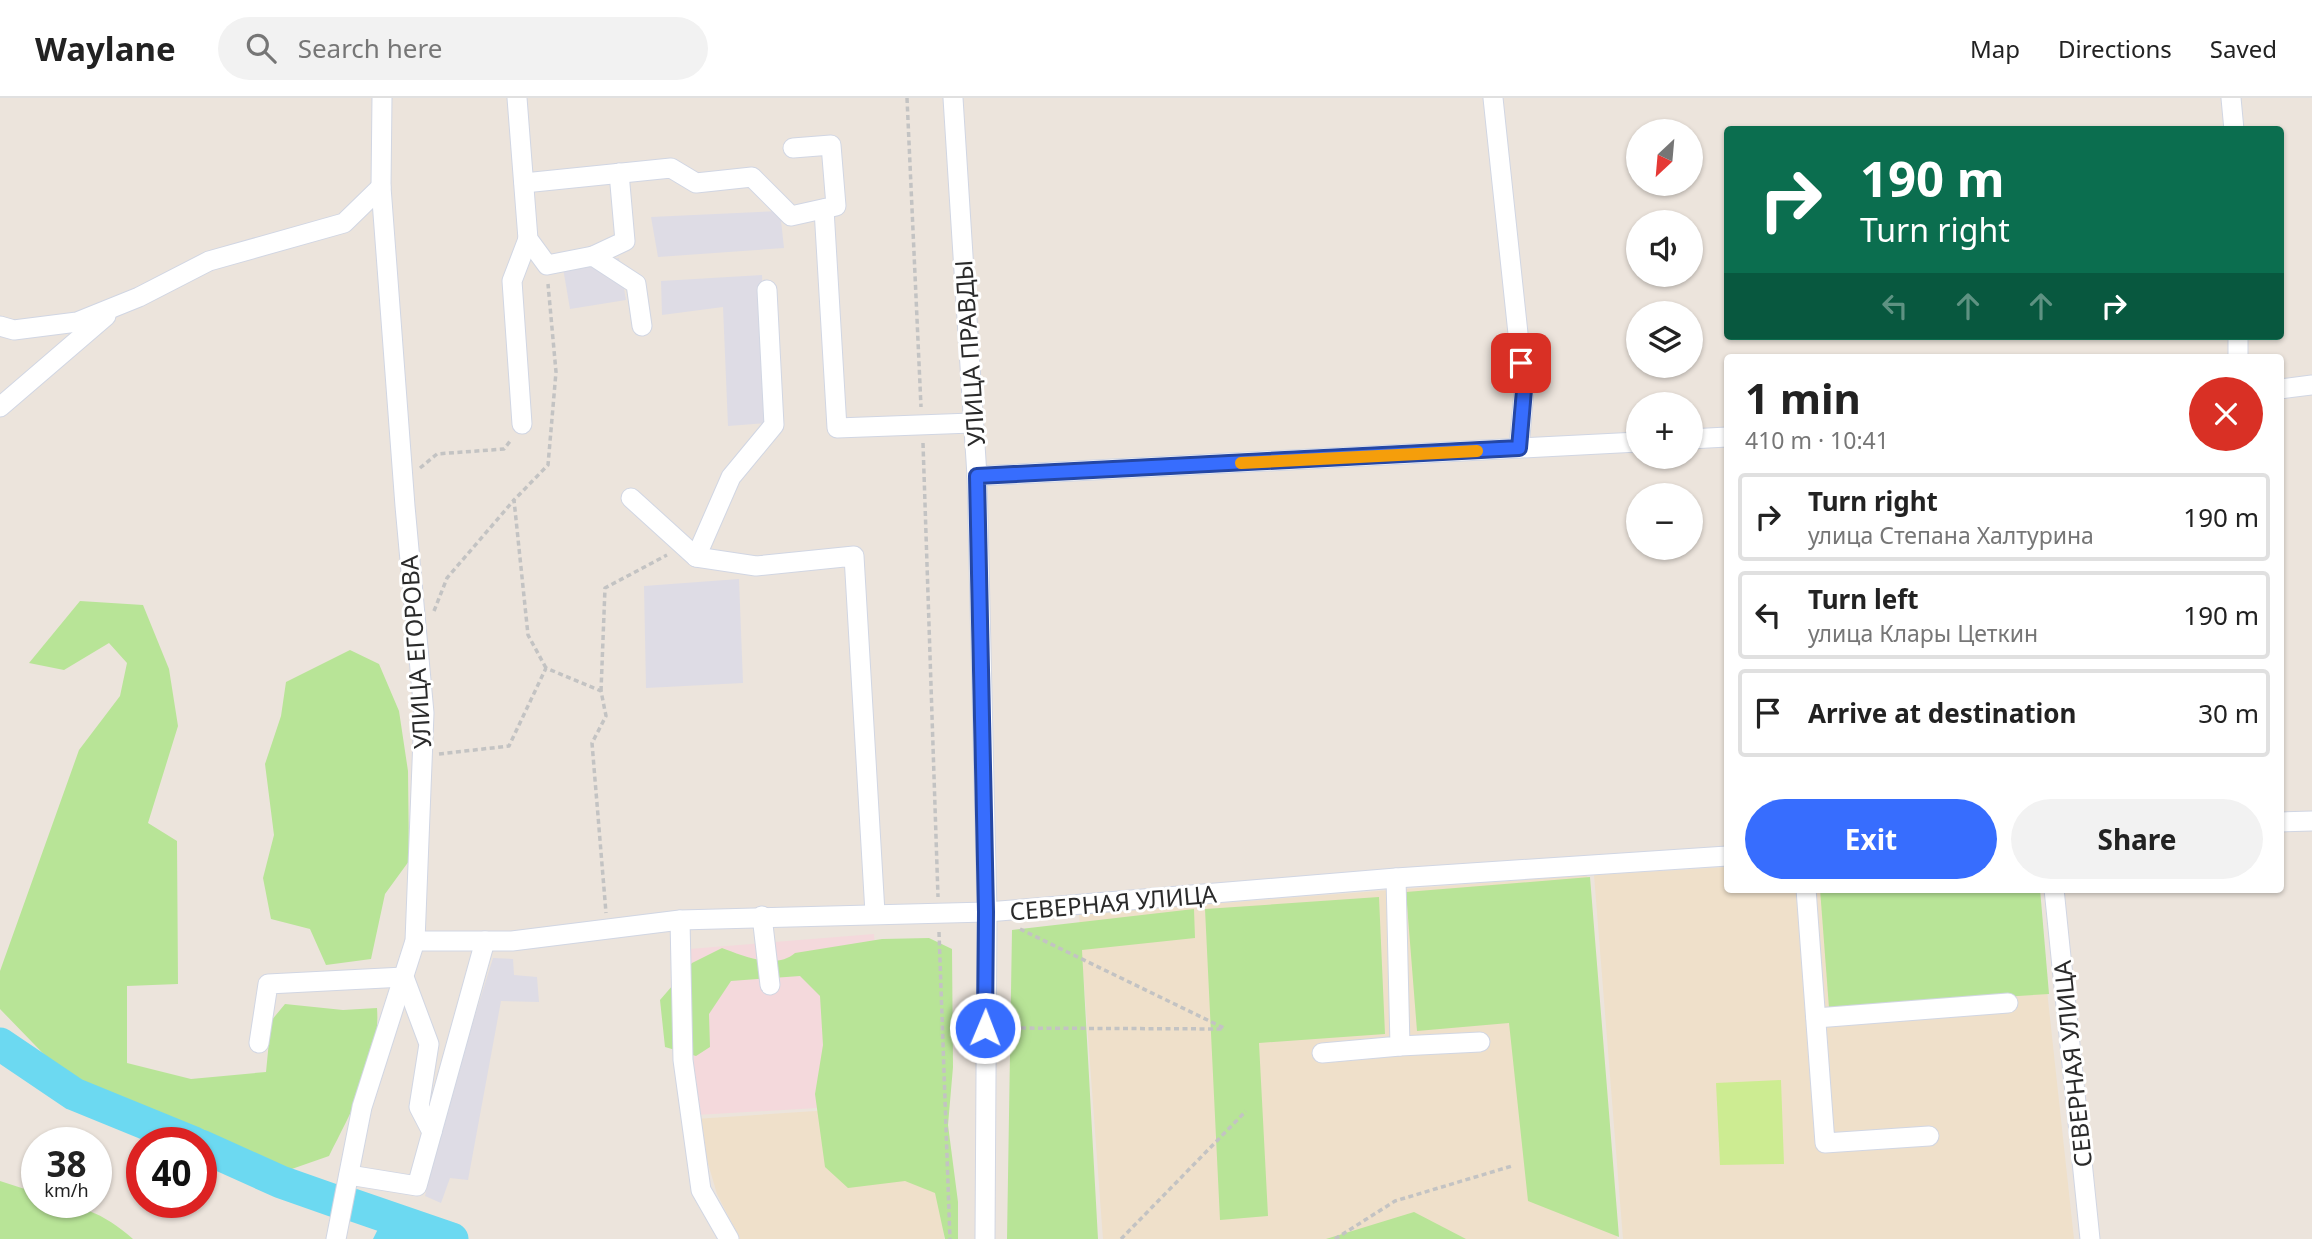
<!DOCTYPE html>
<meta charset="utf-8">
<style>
body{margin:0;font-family:"Noto Sans",sans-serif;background:#f2f2f2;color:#222;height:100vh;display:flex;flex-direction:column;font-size:26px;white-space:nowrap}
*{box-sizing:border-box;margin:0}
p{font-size:23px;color:#767676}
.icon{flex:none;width:38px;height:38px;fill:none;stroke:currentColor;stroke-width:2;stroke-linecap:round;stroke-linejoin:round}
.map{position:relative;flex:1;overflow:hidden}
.drawer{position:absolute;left:1724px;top:256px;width:560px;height:539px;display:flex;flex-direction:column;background:#fff;border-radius:7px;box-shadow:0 2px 5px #0004}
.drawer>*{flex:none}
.hud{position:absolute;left:1724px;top:28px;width:560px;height:214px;border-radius:7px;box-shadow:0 2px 5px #0004;background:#0b6e4f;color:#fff;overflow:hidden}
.needle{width:46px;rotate:206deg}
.fabs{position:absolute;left:1626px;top:21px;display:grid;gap:14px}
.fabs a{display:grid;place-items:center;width:77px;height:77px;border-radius:50%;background:#fff;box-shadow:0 2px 5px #0004;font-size:35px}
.speed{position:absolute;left:21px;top:1029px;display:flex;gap:14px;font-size:35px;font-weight:700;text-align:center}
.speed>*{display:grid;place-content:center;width:91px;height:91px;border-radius:50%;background:#fff;box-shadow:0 2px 5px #0004;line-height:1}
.speed small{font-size:18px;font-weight:400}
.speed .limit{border:10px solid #d22;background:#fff;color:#111}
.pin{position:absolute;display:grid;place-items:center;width:60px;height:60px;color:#fff;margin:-30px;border-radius:14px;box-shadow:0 4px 10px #0006}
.me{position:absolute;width:77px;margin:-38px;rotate:1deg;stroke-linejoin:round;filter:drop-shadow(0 0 5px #0008)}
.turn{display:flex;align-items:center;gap:24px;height:147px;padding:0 21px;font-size:32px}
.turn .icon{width:91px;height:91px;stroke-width:2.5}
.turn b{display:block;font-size:49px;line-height:60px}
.lanes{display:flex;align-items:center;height:66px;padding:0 21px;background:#0003;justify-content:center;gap:35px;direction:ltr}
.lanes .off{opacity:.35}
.round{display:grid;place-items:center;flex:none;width:74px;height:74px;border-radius:37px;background:#f2f2f2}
.headline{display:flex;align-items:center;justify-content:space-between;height:119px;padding:0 21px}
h1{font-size:42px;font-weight:700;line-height:52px}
.primary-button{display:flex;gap:14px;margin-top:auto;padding:14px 21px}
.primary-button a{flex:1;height:80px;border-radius:42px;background:#376dfe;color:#fff;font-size:28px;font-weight:700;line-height:80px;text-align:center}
.primary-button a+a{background:#f2f2f2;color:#222}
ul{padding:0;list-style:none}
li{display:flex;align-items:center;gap:21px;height:88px;margin:0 14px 10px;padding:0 7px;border:4px solid #e0e0e0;border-radius:7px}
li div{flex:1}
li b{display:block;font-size:26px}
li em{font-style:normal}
header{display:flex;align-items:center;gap:42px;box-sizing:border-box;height:98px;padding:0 35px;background:#fff;border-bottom:2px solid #e0e0e0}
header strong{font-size:33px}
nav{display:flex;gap:38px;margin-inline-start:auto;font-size:24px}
.search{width:490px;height:63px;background:#f2f2f2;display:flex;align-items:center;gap:18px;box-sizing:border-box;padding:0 24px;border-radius:38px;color:#767676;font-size:26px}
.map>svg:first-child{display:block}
</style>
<header>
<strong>Waylane</strong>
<div class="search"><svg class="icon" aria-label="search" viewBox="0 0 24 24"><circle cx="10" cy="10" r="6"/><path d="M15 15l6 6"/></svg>Search here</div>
<nav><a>Map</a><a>Directions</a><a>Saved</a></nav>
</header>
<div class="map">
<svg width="2312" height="1141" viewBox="0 0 2312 1141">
<rect width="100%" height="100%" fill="#ece4dc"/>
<g fill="#dedce5">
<path d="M780,113L784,150L658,159L651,119Z"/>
<path d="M619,160L626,202L570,211L563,170Z"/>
<path d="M762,177L768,325L728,328L723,209L662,217L661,183Z"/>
<path d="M739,481L743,585L646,590L644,488Z"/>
<path d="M493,860L513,861L514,877L537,879L539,904L501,903L468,1082L450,1080L441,1105L425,1098L454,985Z"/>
</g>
<g fill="#efe0ca">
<path d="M1727,769V791H2036L2074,1141H1623L1594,777Z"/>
<path d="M1587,777L1617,1141H1103L1079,816Z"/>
<path d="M938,1005L944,1141H740L717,1096L695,1021Z"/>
</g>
<path fill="#f4d9dc" d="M874,836L885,1006L696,1017L689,851Z"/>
<g fill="#b8e497">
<path d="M80,503L143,507L169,571L178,628L148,725L177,743L178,886L127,888V965L191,981L266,974L271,923L285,906L343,912L377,910C381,962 352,1012 329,1058L286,1073L63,976L0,911V873L79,652L120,598L127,565L109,545L64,572L29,565Z"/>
<path d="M350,552L379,566L399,613L408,673L409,763L385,796L371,861L326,867L310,831L271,821L263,780L274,737L265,666L281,618L286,584Z"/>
<path d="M1590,779L1619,1139L1528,1103L1509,925L1417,933L1406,794Z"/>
<path d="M1820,791H2040L2049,896L1829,910Z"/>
<path d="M1379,799L1385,936L1259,945L1268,1118L1220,1122L1205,811Z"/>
<path d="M1194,811L1195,840L1082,852L1098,1141H1007L1012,832Z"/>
<path d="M929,840L952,851L953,969L948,1027L958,1104V1141H945L935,1095L905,1083L848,1090L825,1069L815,996L823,947L820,898L800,878L731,883L709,916L710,949L696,958L665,949L660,902L692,865L722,850C743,858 776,872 795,855L882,841Z"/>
<path d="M0,1083L37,1095V1104C76,1104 104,1115 133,1141H0Z"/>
<path d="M1414,1114L1466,1141H1326Z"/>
</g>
<path fill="#cdec92" d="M1781,982L1784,1066L1720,1067L1716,985Z"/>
<path fill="#6cd9f1" d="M397,1112L412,1119L416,1141H373L382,1123Z"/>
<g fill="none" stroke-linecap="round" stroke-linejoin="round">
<g stroke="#6cd9f1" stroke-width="33">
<path d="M0,946L74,996L194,1045"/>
<path d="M201,1048L281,1084L335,1103"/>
<path d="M353,1107L452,1141"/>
</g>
<defs>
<g id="minor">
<path d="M517,0L528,141L547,167L593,158L636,186L642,228"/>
<path d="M953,0L977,378L987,814L985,1141"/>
<path d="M1493,0L1524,292L1519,350"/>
<path d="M2231,0L2234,32"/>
<path d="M524,85L671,70L696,85L752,79L791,118L836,108L831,47L793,50"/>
<path d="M824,111L837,330L972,325"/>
<path d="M593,158L625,143L619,75"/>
<path d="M0,228L14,232L77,224L139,199L209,163L344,125L381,89"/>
<path d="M2238,238V259"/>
<path d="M2280,291L2312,287"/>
<path d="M0,309L106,218"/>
<path d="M522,326L512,183L528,141"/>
<path d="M1690,341L1727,339"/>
<path d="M977,378L1638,344"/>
<path d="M631,400L696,459L756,468L854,458L875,815"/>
<path d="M696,459L731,379L774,327L767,192"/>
<path d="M2280,724L2312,723"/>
<path d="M1806,791L1825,1045L1929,1038"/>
<path d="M2054,791L2090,1141"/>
<path d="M762,818L770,887"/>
<path d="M680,822L683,962L701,1092L729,1141"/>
<path d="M415,843H512L680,822L987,814L1396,780L1727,758"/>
<path d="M1816,920L2008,905"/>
<path d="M259,945L268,886L404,879L429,946L419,1009L432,1034L417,1088L349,1077"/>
<path d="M1400,948L1480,944"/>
<path d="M1322,955L1400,948L1396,780"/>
<path d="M432,1034L485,843"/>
<path d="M336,1141L362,1009L415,843L424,615L405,408L381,89L382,0"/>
</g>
</defs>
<use href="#minor" stroke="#d1d6e3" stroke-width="21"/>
<g stroke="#c3c3c3" stroke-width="3.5" stroke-dasharray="5 3.5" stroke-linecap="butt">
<path d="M907,0L921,309"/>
<path d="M923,345L938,799"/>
<path d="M420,370L437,356L504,351L511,342"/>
<path d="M434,513L447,480L514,402"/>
<path d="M546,570L528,537L514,402L548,367L556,274L548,186"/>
<path d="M601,593L605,490L667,457"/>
<path d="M439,656L509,648L546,570L601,593L606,618L592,645L606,815"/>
<path d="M1020,831L1226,931"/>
<path d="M939,834L950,1141"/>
<path d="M1004,930L1224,931"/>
<path d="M1121,1141L1246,1013"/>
<path d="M1335,1141L1395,1103L1512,1068"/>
</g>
<use href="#minor" stroke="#fff" stroke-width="19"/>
</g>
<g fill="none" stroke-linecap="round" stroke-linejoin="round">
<defs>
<path id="route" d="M985,930L986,814L977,378L1519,350L1524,292L1521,265"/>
</defs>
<use href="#route" stroke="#2447a5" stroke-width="18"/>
<use href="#route" stroke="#376dfe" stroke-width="12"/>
<path stroke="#f59e0b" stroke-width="12" d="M1241,365L1477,353"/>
</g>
<g text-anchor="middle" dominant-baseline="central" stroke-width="6" stroke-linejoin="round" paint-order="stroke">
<g font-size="24" fill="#2a2a2a" stroke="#fff">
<text transform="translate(969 255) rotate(-94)">УЛИЦА ПРАВДЫ</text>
<text transform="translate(415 554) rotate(-94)">УЛИЦА ЕГОРОВА</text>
<text transform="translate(1113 804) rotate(-5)">СЕВЕРНАЯ УЛИЦА</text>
<text transform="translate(2072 966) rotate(-96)">СЕВЕРНАЯ УЛИЦА</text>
</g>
</g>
</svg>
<div class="fabs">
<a><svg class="needle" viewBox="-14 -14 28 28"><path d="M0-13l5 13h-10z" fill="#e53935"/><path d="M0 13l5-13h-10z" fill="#767676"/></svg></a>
<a><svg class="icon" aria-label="sound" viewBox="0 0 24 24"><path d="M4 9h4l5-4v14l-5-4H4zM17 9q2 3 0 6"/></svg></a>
<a><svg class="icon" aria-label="layers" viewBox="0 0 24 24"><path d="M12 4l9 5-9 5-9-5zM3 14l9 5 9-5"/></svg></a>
<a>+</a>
<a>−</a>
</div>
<div class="speed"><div>38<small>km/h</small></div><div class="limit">40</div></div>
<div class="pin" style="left:1521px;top:265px;background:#d93025"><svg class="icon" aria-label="arrive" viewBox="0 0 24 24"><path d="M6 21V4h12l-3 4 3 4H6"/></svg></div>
<svg class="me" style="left:985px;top:930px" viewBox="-20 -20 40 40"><circle r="17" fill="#376dfe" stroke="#fff" stroke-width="3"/><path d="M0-11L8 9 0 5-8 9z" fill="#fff"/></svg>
<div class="hud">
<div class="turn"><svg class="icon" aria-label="right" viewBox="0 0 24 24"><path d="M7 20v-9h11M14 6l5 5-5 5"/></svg><div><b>190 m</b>Turn right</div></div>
<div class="lanes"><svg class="icon off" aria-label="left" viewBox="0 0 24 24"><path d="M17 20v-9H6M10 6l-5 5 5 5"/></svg><svg class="icon off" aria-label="ahead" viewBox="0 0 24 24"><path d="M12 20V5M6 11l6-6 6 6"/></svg><svg class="icon off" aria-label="ahead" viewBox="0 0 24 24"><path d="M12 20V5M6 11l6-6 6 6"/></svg><svg class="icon" aria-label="right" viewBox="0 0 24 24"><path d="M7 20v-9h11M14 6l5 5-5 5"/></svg></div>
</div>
<section class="drawer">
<div class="headline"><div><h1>1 min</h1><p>410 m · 10:41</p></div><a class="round" style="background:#d93025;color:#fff"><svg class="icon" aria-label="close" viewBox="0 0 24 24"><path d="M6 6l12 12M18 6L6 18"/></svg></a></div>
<ul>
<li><svg class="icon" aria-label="right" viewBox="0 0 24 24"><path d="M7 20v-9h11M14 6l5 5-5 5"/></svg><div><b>Turn right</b><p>улица Степана Халтурина</p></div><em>190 m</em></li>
<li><svg class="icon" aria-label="left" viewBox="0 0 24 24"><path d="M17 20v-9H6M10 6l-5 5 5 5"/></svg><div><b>Turn left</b><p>улица Клары Цеткин</p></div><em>190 m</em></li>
<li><svg class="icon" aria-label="arrive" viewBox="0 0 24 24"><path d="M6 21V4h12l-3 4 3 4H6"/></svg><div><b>Arrive at destination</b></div><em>30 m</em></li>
</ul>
<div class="primary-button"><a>Exit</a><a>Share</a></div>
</section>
</div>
